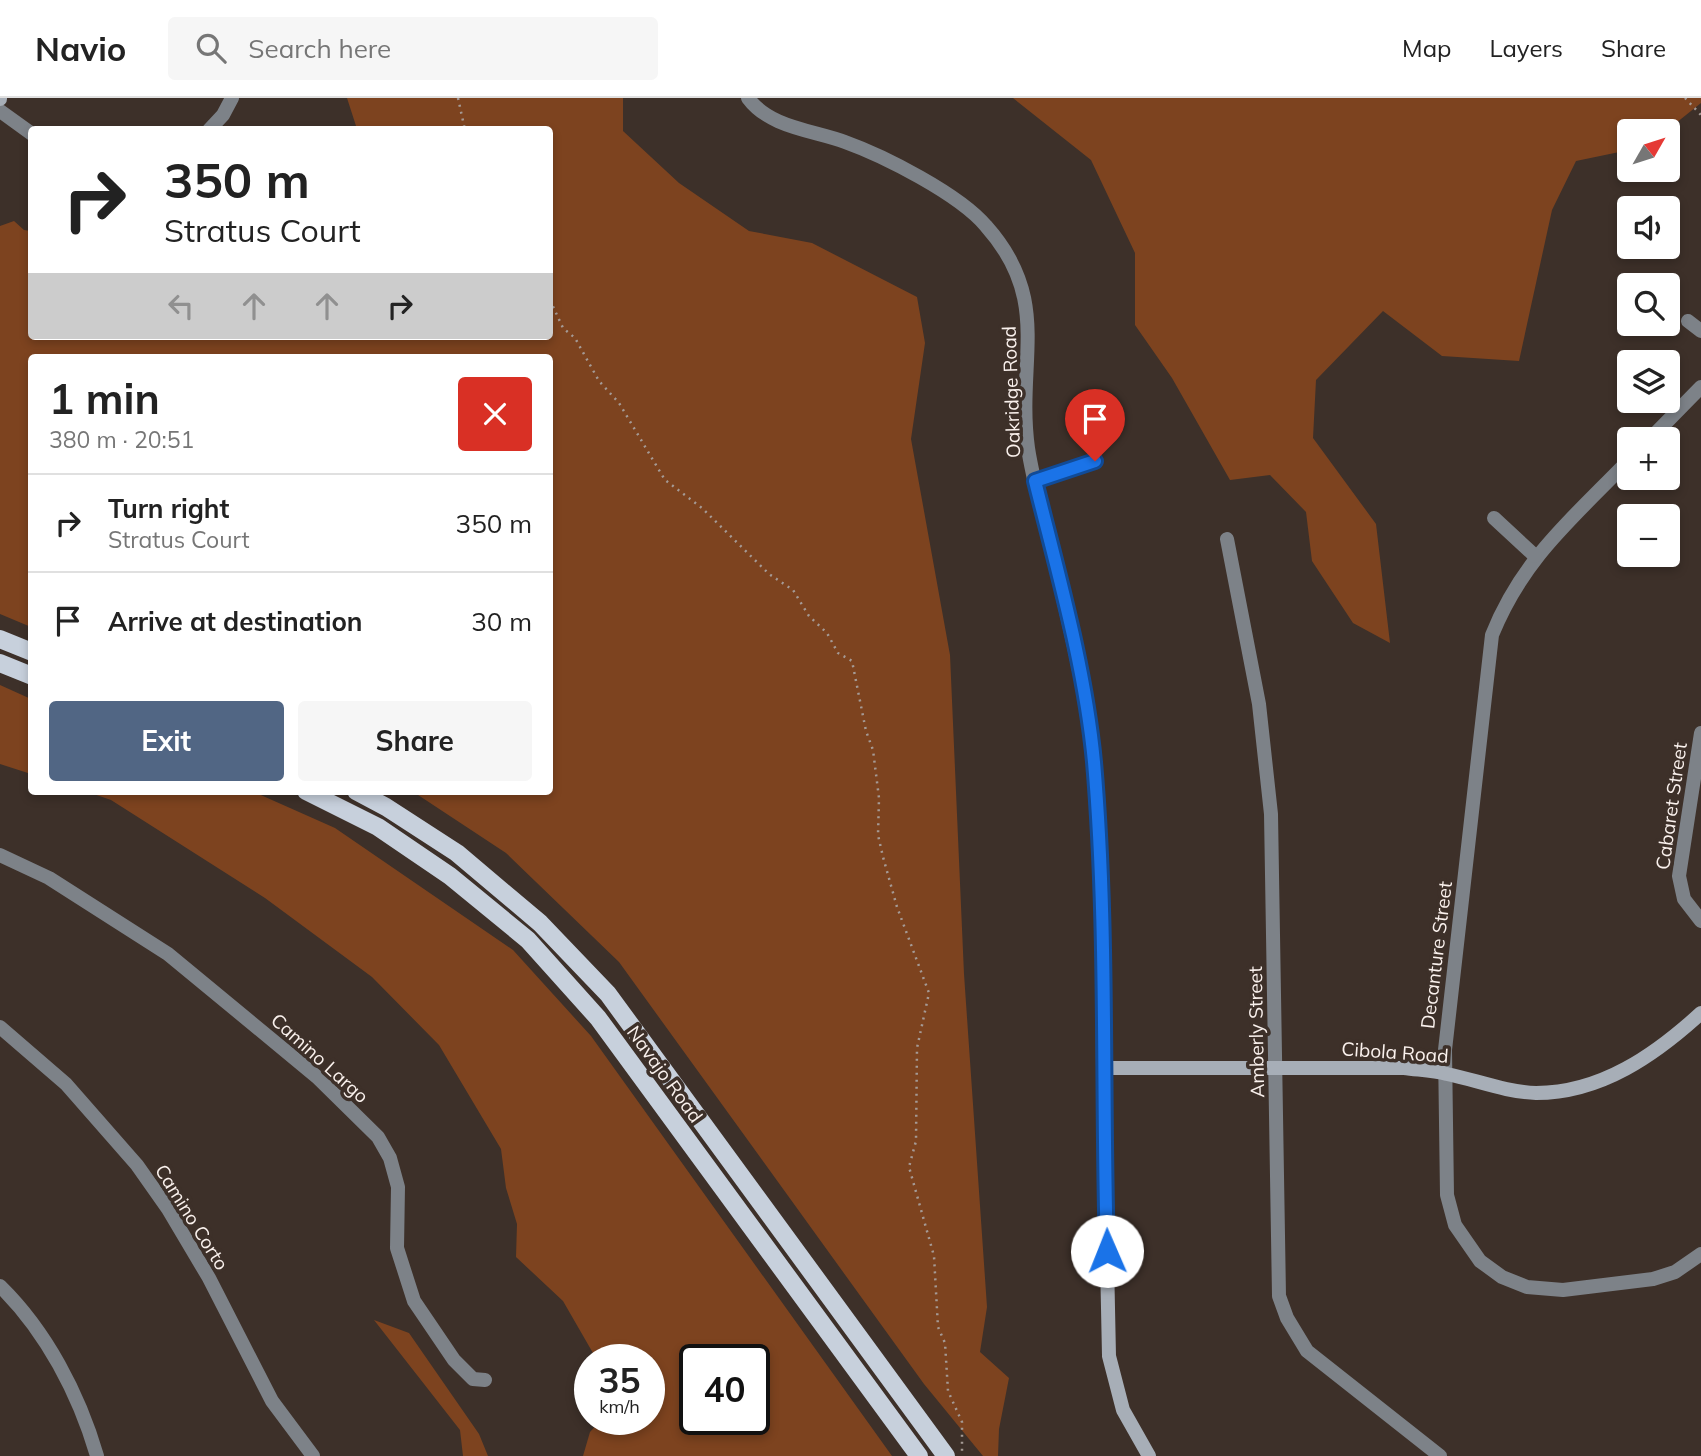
<!DOCTYPE html>
<meta charset="utf-8">
<style>
body{margin:0;font-family:Mulish,sans-serif;background:#f6f6f6;color:#222;height:100vh;display:flex;flex-direction:column;font-size:26px;white-space:nowrap}
*{box-sizing:border-box;margin:0}
p{font-size:23px;color:#767676}
.icon{flex:none;width:38px;height:38px;fill:none;stroke:currentColor;stroke-width:2;stroke-linecap:round;stroke-linejoin:round}
.map{position:relative;flex:1;overflow:hidden}
.side{position:absolute;left:28px;top:256px;width:525px;height:441px;display:flex;flex-direction:column;background:#fff;border-radius:7px;box-shadow:0 4px 10px #0003}
.side>*{flex:none}
.guide{position:absolute;left:28px;top:28px;width:525px;height:214px;border-radius:7px;box-shadow:0 4px 10px #0003;background:#fff;color:#222;overflow:hidden}
.needle{width:46px;rotate:51deg}
.fabs{position:absolute;left:1617px;top:21px;display:grid;gap:14px}
.fabs a{display:grid;place-items:center;width:63px;height:63px;border-radius:7px;background:#fff;box-shadow:0 4px 10px #0003;font-size:35px}
.speed{position:absolute;left:574px;top:1246px;display:flex;gap:14px;font-size:35px;font-weight:700;text-align:center}
.speed>*{display:grid;place-content:center;width:91px;height:91px;border-radius:50%;background:#fff;box-shadow:0 4px 10px #0003;line-height:1}
.speed small{font-size:18px;font-weight:400}
.speed .limit{border:4px solid #111;border-radius:10px;background:#fff;color:#111}
.pin{position:absolute;display:grid;place-items:center;width:60px;height:60px;color:#fff;margin:-72px -30px;border-radius:50% 50% 50% 0;rotate:-45deg;box-shadow:0 0 7px #0007}
.pin .icon{rotate:45deg}
.me{position:absolute;width:77px;margin:-38px;rotate:359deg;stroke-linejoin:round;filter:drop-shadow(0 0 5px #0008)}
.turn{display:flex;align-items:center;gap:24px;height:147px;padding:0 21px;font-size:32px}
.turn .icon{width:91px;height:91px;stroke-width:2.5}
.turn b{display:block;font-size:49px;line-height:60px}
.lanes{display:flex;align-items:center;height:66px;padding:0 21px;background:#0003;justify-content:center;gap:35px;direction:ltr}
.lanes .off{opacity:.35}
.round{display:grid;place-items:center;flex:none;width:74px;height:74px;border-radius:7px;background:#f6f6f6}
.summary{display:flex;align-items:center;justify-content:space-between;height:119px;padding:0 21px}
h1{font-size:42px;font-weight:700;line-height:52px}
.primary-button{display:flex;gap:14px;margin-top:auto;padding:14px 21px}
.primary-button a{flex:1;height:80px;border-radius:7px;background:#516684;color:#fff;font-size:28px;font-weight:700;line-height:80px;text-align:center}
.primary-button a+a{background:#f6f6f6;color:#222}
ul{padding:0;list-style:none}
li{display:flex;align-items:center;gap:21px;height:98px;padding:0 21px;border-top:2px solid #e0e0e0}
li div{flex:1}
li b{display:block;font-size:26px}
li em{font-style:normal}
header{display:flex;align-items:center;gap:42px;box-sizing:border-box;height:98px;padding:0 35px;background:#fff;border-bottom:2px solid #e0e0e0}
header strong{font-size:33px}
nav{display:flex;gap:38px;margin-inline-start:auto;font-size:24px}
.search{width:490px;height:63px;background:#f6f6f6;display:flex;align-items:center;gap:18px;box-sizing:border-box;padding:0 24px;border-radius:7px;color:#767676;font-size:26px}
.map>svg:first-child{display:block}
</style>
<header>
<strong>Navio</strong>
<div class="search"><svg class="icon" aria-label="search" viewBox="0 0 24 24"><circle cx="10" cy="10" r="6"/><path d="M15 15l6 6"/></svg>Search here</div>
<nav><a>Map</a><a>Layers</a><a>Share</a></nav>
</header>
<div class="map">
<svg width="1701" height="1358" viewBox="0 0 1701 1358">
<rect width="100%" height="100%" fill="#3d3029"/>
<g fill="#7d431f" fill-rule="evenodd">
<path d="M347,0H623V33L679,85L749,133L812,145L917,199L925,245L911,341L950,557L964,876L987,1209L980,1254L1009,1280L999,1331L998,1358H983L924,1286L619,864L506,755L412,693H550V259H32L31,529L0,516V128L14,123L24,132L31,133L32,238H550V32L357,31Z"/>
<path d="M1013,0H1701V5L1666,33H1629V52L1576,63L1552,112L1519,263L1442,258L1383,213L1316,282L1313,340L1376,426L1390,545L1353,525L1312,463L1306,414L1270,377L1230,382L1172,280L1135,227V155L1091,62Z"/>
<path d="M0,587L31,601V676L0,666Z"/>
<path d="M85,693H252L335,730L513,852L591,938L892,1358H583L590,1334L602,1321H649V1262H597L563,1203L516,1159L517,1126L506,1090L501,1051L439,947L372,879L265,800L111,702ZM695,1262H754V1321H695Z"/>
<path d="M374,1222L409,1235L479,1336L488,1358H463L460,1332Z"/>
</g>
<g fill="none" stroke-linecap="round" stroke-linejoin="round">
<g stroke="#a59a95" stroke-width="2.5" stroke-dasharray="2 5" stroke-linecap="butt">
<path d="M458,0L465,32"/>
<path d="M1685,0L1701,17"/>
<path d="M550,202L563,230L575,240L599,283L619,305L665,382L702,410L769,476L793,492L809,518L827,535L838,555L852,563L866,633L873,652L879,700L878,737L883,759L897,809L929,895L917,950L916,1043L909,1069L934,1158L938,1229L945,1245L948,1293L962,1324V1353"/>
</g>
<g stroke="#7d8288" stroke-width="14">
<path d="M748,0C770,30 813,32 845,44C884,58 959,96 986,128C1053,203 1016,263 1028,350C1033,383 1043,417 1051,450C1068,520 1085,590 1094,662C1105,764 1102,867 1103,970"/>
<path d="M0,13L32,36"/>
<path d="M209,32L223,17L232,0"/>
<path d="M1688,223L1701,233"/>
<path d="M1650,341L1701,289"/>
<path d="M1629,362C1573,420 1523,460 1492,537L1445,952L1447,1097L1455,1127L1480,1163L1502,1179L1527,1189L1563,1192L1653,1181L1675,1174L1701,1156"/>
<path d="M1035,383L1095,364"/>
<path d="M1494,420L1535,458"/>
<path d="M1227,441L1259,606L1271,716L1279,1198L1287,1220L1307,1253L1440,1358"/>
<path d="M1701,635L1679,778L1684,801L1701,823"/>
<path d="M0,757L49,780L168,856L317,979L378,1039L390,1060L398,1089L397,1150L414,1203L454,1262L473,1281L485,1282"/>
<path d="M0,929L66,986L137,1067L168,1111L209,1180L272,1303L313,1358"/>
<path d="M0,1188C46,1233 79,1296 97,1358"/>
</g>
<g stroke="#a7aeb7" stroke-width="14">
<path d="M0,1V0"/>
<path d="M1149,1358L1123,1312L1109,1258L1103,970H1404C1418,972 1433,972 1447,976C1476,982 1506,994 1536,995C1601,995 1655,957 1701,915"/>
</g>
<g stroke="#c7d0dc" stroke-width="18">
<path d="M0,541L32,554"/>
<path d="M0,565L32,578"/>
<path d="M306,693L378,729L450,778L528,842L598,920L919,1358"/>
<path d="M356,693L386,709L457,755L540,825L608,896L946,1358"/>
</g>
</g>
<g fill="none" stroke-linecap="round" stroke-linejoin="round">
<defs>
<path id="route" d="M1095,363L1035,383C1058,476 1085,569 1094,664C1108,827 1102,991 1107,1153"/>
</defs>
<use href="#route" stroke="#114b97" stroke-width="18"/>
<use href="#route" stroke="#1a73e8" stroke-width="12"/>
</g>
<g text-anchor="middle" dominant-baseline="central" stroke-width="7" stroke-linejoin="round" paint-order="stroke">
<g font-size="19" fill="#faf1ed" stroke="#3d3029">
<text transform="translate(1011 294) rotate(-92)">Oakridge Road</text>
<text transform="translate(1671 708) rotate(-82)">Cabaret Street</text>
<text transform="translate(1436 857) rotate(-83)">Decanture Street</text>
<text transform="translate(1256 934) rotate(-91)">Amberly Street</text>
<text transform="translate(1395 954) rotate(4)">Cibola Road</text>
<text transform="translate(320 960) rotate(42)">Camino Largo</text>
<text transform="translate(665 976) rotate(54)">Navajo Road</text>
<text transform="translate(192 1119) rotate(58)">Camino Corto</text>
</g>
</g>
</svg>
<div class="fabs">
<a><svg class="needle" viewBox="-14 -14 28 28"><path d="M0-13l5 13h-10z" fill="#e53935"/><path d="M0 13l5-13h-10z" fill="#767676"/></svg></a>
<a><svg class="icon" aria-label="sound" viewBox="0 0 24 24"><path d="M4 9h4l5-4v14l-5-4H4zM17 9q2 3 0 6"/></svg></a>
<a><svg class="icon" aria-label="search" viewBox="0 0 24 24"><circle cx="10" cy="10" r="6"/><path d="M15 15l6 6"/></svg></a>
<a><svg class="icon" aria-label="layers" viewBox="0 0 24 24"><path d="M12 4l9 5-9 5-9-5zM3 14l9 5 9-5"/></svg></a>
<a>+</a>
<a>−</a>
</div>
<div class="speed"><div>35<small>km/h</small></div><div class="limit">40</div></div>
<div class="pin" style="left:1095px;top:363px;background:#d93025"><svg class="icon" aria-label="arrive" viewBox="0 0 24 24"><path d="M6 21V4h12l-3 4 3 4H6"/></svg></div>
<svg class="me" style="left:1107px;top:1153px" viewBox="-20 -20 40 40"><circle r="19" fill="#fff"/><path d="M0-13L10 11 0 6-10 11z" fill="#1a73e8"/></svg>
<div class="guide">
<div class="turn"><svg class="icon" aria-label="right" viewBox="0 0 24 24"><path d="M7 20v-9h11M14 6l5 5-5 5"/></svg><div><b>350 m</b>Stratus Court</div></div>
<div class="lanes"><svg class="icon off" aria-label="left" viewBox="0 0 24 24"><path d="M17 20v-9H6M10 6l-5 5 5 5"/></svg><svg class="icon off" aria-label="ahead" viewBox="0 0 24 24"><path d="M12 20V5M6 11l6-6 6 6"/></svg><svg class="icon off" aria-label="ahead" viewBox="0 0 24 24"><path d="M12 20V5M6 11l6-6 6 6"/></svg><svg class="icon" aria-label="right" viewBox="0 0 24 24"><path d="M7 20v-9h11M14 6l5 5-5 5"/></svg></div>
</div>
<section class="side">
<div class="summary"><div><h1>1 min</h1><p>380 m · 20:51</p></div><a class="round" style="background:#d93025;color:#fff"><svg class="icon" aria-label="close" viewBox="0 0 24 24"><path d="M6 6l12 12M18 6L6 18"/></svg></a></div>
<ul>
<li><svg class="icon" aria-label="right" viewBox="0 0 24 24"><path d="M7 20v-9h11M14 6l5 5-5 5"/></svg><div><b>Turn right</b><p>Stratus Court</p></div><em>350 m</em></li>
<li><svg class="icon" aria-label="arrive" viewBox="0 0 24 24"><path d="M6 21V4h12l-3 4 3 4H6"/></svg><div><b>Arrive at destination</b></div><em>30 m</em></li>
</ul>
<div class="primary-button"><a>Exit</a><a>Share</a></div>
</section>
</div>
